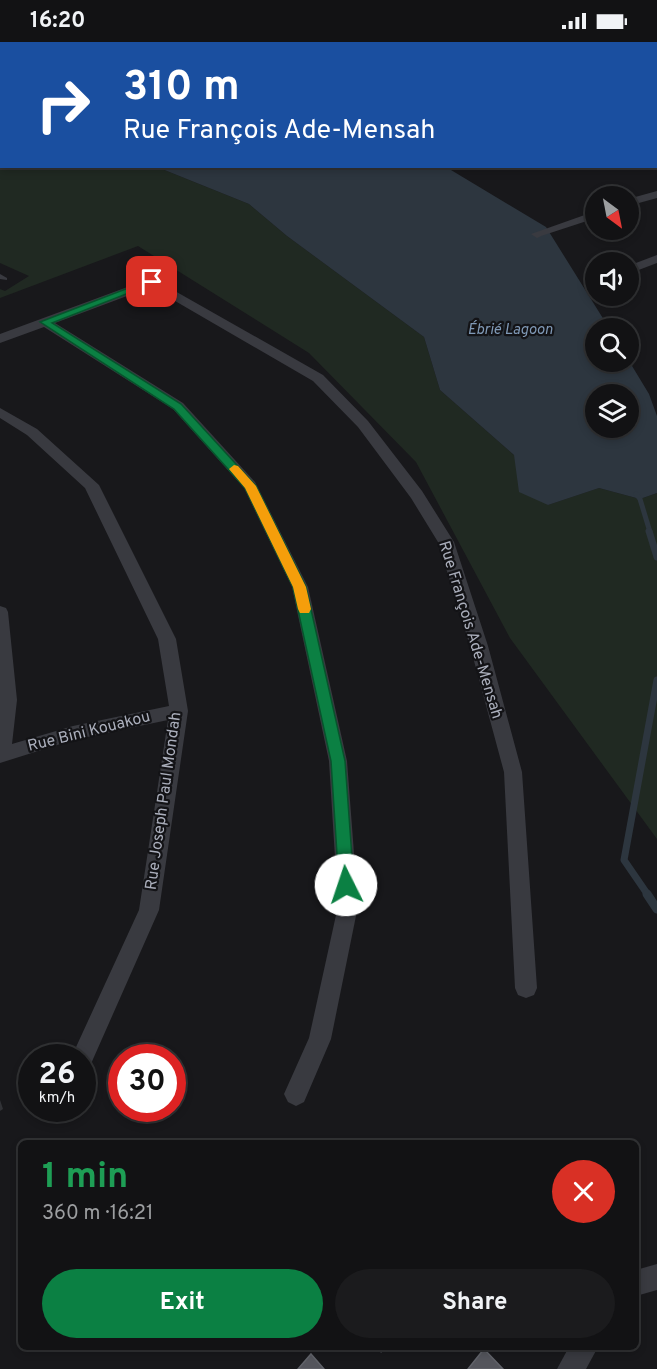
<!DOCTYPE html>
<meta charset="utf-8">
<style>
body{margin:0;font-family:Overpass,sans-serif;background:#1b1b1d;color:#f1f3f6;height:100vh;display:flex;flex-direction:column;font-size:22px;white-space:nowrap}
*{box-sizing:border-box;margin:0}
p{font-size:20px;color:#9c9ea0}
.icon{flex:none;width:33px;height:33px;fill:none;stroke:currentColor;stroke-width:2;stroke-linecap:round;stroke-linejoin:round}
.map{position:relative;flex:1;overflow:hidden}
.details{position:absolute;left:18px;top:1098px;width:621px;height:210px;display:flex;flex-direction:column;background:#121214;border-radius:9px;box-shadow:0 3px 9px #0003,0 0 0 2px #313234}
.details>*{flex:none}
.top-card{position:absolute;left:0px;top:0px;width:657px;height:126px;box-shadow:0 3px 9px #0003,0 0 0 2px #313234;background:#1a4fa0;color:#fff;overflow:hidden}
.needle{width:39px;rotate:148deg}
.fabs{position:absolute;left:585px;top:144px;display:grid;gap:12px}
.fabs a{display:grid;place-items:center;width:54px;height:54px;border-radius:50%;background:#121214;box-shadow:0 3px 9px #0003,0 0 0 2px #313234;font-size:30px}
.speed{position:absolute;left:18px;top:1002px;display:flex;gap:12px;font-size:30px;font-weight:700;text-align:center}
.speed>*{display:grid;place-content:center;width:78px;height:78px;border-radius:50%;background:#121214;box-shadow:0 3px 9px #0003,0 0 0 2px #313234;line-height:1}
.speed small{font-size:15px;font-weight:400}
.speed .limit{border:9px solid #d22;background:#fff;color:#111}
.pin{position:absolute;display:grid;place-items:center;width:51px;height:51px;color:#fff;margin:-26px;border-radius:12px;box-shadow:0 3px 9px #0006}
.me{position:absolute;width:66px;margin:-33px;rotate:356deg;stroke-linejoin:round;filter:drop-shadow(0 0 4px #0008)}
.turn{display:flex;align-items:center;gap:21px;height:126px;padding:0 24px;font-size:27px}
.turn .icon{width:78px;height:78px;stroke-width:2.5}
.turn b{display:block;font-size:42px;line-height:51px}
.round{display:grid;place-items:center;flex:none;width:63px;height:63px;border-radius:32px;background:#1b1b1d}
.summary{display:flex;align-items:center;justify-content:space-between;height:102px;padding:0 24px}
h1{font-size:36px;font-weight:700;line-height:45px;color:#1e9e55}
.cta{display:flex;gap:12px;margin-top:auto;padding:12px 24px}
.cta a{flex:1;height:69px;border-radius:36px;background:#0b8043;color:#fff;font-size:24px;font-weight:700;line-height:69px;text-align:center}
.cta a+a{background:#1b1b1d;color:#f1f3f6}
.status{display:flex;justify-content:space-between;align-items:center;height:42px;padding:0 30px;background:#121214;direction:ltr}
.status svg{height:16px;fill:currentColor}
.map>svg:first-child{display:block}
</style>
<div class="status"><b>16:20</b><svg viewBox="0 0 49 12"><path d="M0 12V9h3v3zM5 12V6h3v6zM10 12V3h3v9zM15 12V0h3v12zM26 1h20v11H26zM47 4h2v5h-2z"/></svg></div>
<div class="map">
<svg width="657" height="1327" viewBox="0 0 657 1327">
<rect width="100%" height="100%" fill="#18181b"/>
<path fill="#202922" d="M0,66L2,124L157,125L249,162L287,194L424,295L440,348L514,413L548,463L599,446L640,457L657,451V797L510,596L416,420L309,311L138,204L0,256V247L5,249L29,234L0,221Z"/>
<g fill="#2d363f" fill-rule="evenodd">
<path d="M0,0H148L149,1L2,2L1,66Z"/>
<path d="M157,125H446L546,185L609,286H596V320L629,319L649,352L657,374V451L640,457L599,446L548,463L519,450L514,413L440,348L424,295L287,194L249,162ZM596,352H628V386H596Z"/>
</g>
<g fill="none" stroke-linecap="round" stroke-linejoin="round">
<path stroke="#2d363f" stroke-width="5" d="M636,452L640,457L650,490"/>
<g stroke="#2d363f" stroke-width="7">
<path d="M649,489L657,515"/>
<path d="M648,853L624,818L657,638"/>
</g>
<path stroke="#2d363f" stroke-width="9" d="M647,852L657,867"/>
<path fill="#393a40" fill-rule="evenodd" d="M0,232L7,236V238L0,237Z"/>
<g fill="#393a40" fill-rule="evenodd">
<path d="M508,0H519L520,2H509Z"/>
<rect x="656" y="68" width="1" height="7"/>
<path d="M657,149V156L628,164V157Z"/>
<path d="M596,169V176L541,194L537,196L531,192Z"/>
<path d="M657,213V221L628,232V224Z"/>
<path d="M152,236L323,333L368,379L422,449L454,500L488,604L522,730L537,946L534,953L526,956L518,953L515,946L504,730L470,604L438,500L411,456L358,385L313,339L151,245L55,281L183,361L255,440L308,545L347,719L358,864L331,997L304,1060L296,1064L288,1060L284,1052L309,996L338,864L329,719L292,545L244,446L173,367L44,285L0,301V292Z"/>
<path d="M0,366L37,387L99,443L176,597L188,669L159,868L90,1024L82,1027V1016H71L139,868L168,678L73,698L0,721V564L6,566L8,570L17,658L12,702L73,684L169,664L158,597L85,446L27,393L0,376Z"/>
<path d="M48,1066H71L67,1076L59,1080L51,1076Z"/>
<path d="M657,1222V1248L636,1254V1228Z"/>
<path d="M569,1305H598L586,1327H557Z"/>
</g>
</g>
<g fill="#494a50">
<path d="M207,0H257L251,2H209Z"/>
<path d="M257,0H490L484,2H251Z"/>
<path d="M555,0H657V29L656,30V2H558Z"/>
<path d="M377,1305H387L381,1311Z"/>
</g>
<g fill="#313236">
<path d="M257,0H275V2H251Z"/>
<path d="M411,0H460V2H402Z"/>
<path d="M466,0H490L484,2H466Z"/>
<rect x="567" y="0" width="13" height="2"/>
<path d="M656,20H657V29L656,30Z"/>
<path d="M0,1058L3,1067L0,1069Z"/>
</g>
<g fill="#54555c" stroke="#61636a" stroke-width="1.5">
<path d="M219,0H257L251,2H221Z"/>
<path d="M280,0H292L286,2H282Z"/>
<path d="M296,0H411L402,2H297Z"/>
<path d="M597,0H657V3H656L657,20H656V2H600Z"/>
<path d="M484,1307L503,1327H468Z"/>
<path d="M311,1312L324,1327H298Z"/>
</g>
<path fill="#0b8043" stroke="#07532c" stroke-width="1.5" d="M149,238L157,240L52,281L181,362L256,444L306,545L345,719L354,843L352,848L346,850L341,848L339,843L331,719L293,545L245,446L174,367L40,280Z"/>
<path fill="#f59e0b" d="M234,423L238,424L256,444L306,545L311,567L309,571H300L298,567L293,545L245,446L229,427Z"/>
<g text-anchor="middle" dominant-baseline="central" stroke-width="4.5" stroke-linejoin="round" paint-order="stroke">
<g font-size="15" font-style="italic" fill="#809ab7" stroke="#131316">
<text x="510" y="288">Ébrié Lagoon</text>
</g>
<g font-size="16" fill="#aaaebb" stroke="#131316">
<text transform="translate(470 588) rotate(73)">Rue François Ade-Mensah</text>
<text transform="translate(89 690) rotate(-14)">Rue Bini Kouakou</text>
<text transform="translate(164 759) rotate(-82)">Rue Joseph Paul Mondah</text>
</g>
</g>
</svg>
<div class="fabs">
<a><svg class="needle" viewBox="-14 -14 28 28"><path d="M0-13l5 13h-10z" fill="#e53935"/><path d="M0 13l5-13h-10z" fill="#9c9ea0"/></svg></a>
<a><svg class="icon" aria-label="sound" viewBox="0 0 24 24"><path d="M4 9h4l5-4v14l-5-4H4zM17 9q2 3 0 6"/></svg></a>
<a><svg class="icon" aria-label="search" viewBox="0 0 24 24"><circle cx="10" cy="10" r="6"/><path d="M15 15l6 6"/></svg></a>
<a><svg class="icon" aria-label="layers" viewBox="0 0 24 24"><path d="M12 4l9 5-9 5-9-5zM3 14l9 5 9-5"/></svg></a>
</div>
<div class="speed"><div>26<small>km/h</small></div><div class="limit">30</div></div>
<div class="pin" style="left:152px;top:240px;background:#d93025"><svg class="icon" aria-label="arrive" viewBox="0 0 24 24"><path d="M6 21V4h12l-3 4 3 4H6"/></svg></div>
<svg class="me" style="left:346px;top:843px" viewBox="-20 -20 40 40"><circle r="19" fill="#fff"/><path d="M0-13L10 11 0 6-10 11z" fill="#0b8043"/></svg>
<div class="top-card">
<div class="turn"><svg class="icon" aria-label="right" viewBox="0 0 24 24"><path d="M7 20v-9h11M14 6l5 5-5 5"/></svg><div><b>310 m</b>Rue François Ade-Mensah</div></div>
</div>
<section class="details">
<div class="summary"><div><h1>1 min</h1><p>360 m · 16:21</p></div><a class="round" style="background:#d93025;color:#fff"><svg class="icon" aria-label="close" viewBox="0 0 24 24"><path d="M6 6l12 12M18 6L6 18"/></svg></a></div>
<div class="cta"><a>Exit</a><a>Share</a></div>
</section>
</div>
